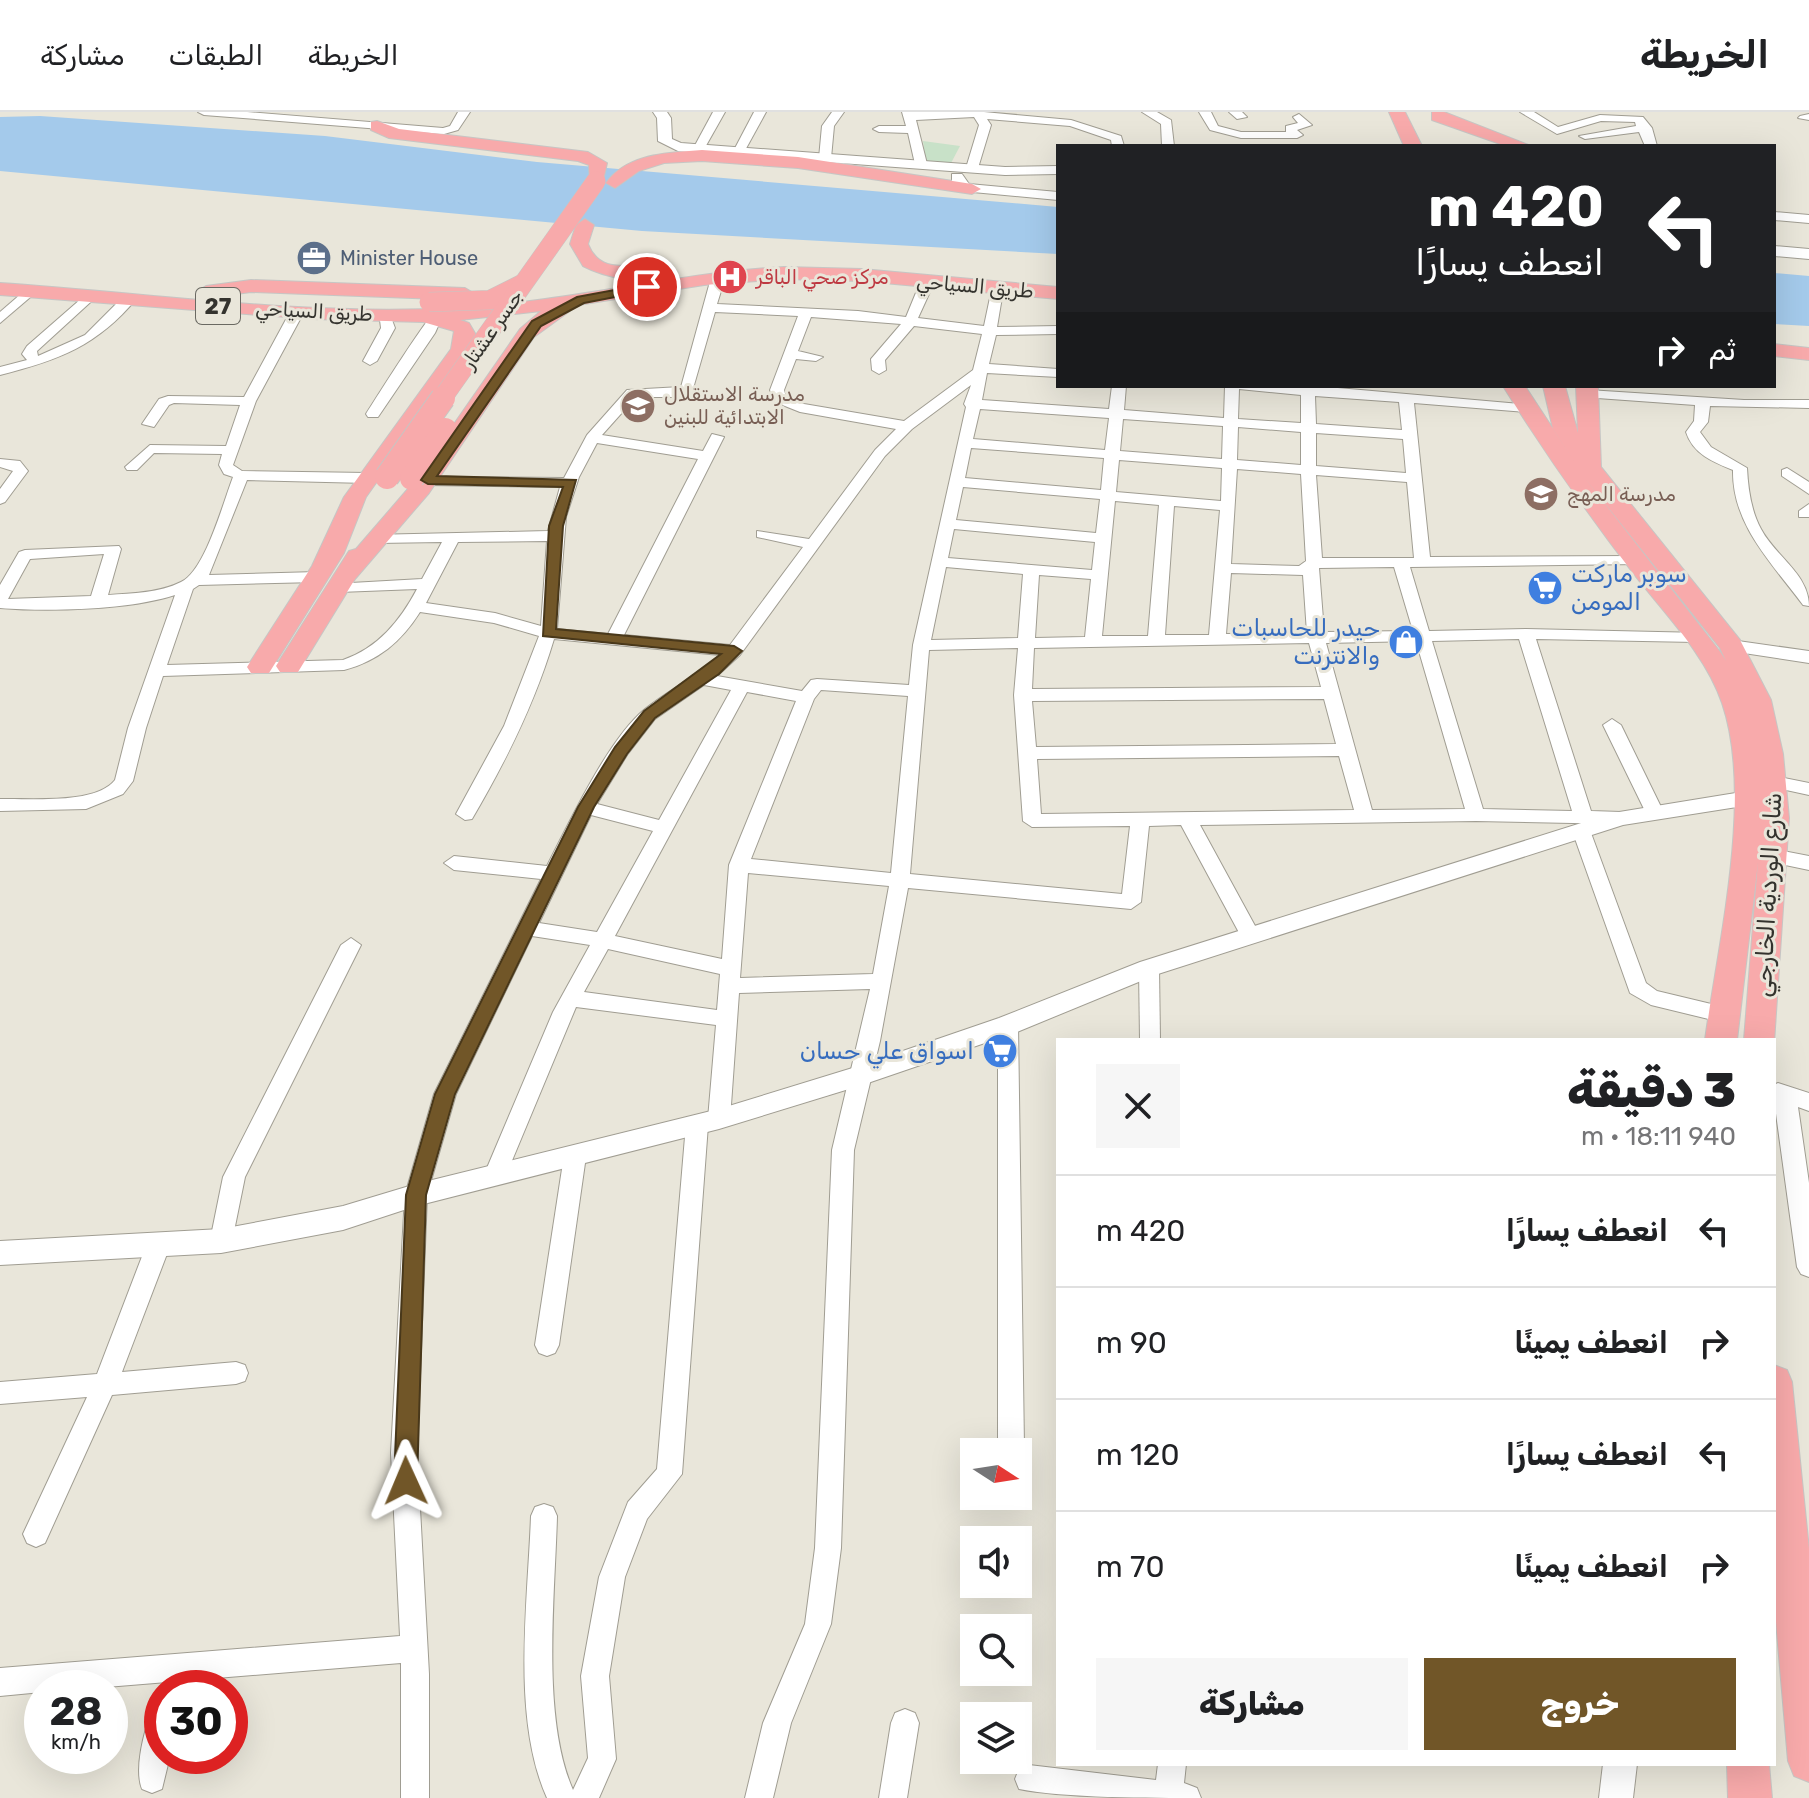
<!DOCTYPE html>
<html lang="ar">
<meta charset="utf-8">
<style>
body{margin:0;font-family:Rubik,"Noto Naskh Arabic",sans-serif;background:#f6f6f6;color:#202124;direction:rtl;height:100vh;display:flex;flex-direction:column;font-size:30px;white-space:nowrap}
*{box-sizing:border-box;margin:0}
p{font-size:26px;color:#757577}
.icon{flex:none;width:44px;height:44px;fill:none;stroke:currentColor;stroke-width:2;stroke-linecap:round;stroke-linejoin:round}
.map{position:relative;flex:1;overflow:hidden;direction:ltr}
.panel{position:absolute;left:1056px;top:926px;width:720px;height:728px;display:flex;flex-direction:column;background:#fff;border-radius:0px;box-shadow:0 8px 32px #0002;direction:rtl}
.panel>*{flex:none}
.top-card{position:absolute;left:1056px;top:32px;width:720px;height:244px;border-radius:0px;box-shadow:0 8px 32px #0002;direction:rtl;background:#202124;color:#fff;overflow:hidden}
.needle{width:52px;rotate:102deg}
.tools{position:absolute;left:960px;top:1326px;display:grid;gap:16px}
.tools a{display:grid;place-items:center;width:72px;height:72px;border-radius:0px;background:#fff;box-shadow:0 8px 32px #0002;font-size:40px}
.speed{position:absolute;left:24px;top:1558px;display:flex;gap:16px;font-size:40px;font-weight:700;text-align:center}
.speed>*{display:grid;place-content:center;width:104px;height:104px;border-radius:50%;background:#fff;box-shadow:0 8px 32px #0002;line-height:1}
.speed small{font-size:20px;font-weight:400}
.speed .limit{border:12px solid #d22;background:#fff;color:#111}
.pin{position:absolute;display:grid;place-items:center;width:68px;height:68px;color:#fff;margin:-34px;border:4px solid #fff;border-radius:50%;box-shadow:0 2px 8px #0007}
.me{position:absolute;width:88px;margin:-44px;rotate:359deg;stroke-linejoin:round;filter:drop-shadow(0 0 6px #0008)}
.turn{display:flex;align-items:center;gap:28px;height:168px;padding:0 40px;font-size:36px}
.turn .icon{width:104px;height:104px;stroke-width:2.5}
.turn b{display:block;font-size:56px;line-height:68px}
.then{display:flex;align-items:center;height:76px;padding:0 40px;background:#0003;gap:16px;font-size:30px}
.round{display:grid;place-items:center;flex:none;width:84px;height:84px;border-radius:0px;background:#f6f6f6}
.summary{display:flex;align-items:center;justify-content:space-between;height:136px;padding:0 40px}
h1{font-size:48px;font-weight:800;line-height:60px}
.primary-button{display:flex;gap:16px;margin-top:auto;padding:16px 40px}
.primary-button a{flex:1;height:92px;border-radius:0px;background:#715628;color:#fff;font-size:32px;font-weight:800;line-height:92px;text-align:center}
.primary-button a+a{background:#f6f6f6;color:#202124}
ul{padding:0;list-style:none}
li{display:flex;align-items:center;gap:24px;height:112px;padding:0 40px;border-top:2px solid #e0e0e0}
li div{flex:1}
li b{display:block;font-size:30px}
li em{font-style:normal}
header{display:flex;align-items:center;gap:48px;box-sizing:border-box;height:112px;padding:0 40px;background:#fff;border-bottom:2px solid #e0e0e0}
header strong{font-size:38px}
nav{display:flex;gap:44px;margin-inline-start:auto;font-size:28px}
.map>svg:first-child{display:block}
</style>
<header>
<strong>الخريطة</strong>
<nav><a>الخريطة</a><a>الطبقات</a><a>مشاركة</a></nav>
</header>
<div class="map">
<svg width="1809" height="1686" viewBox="0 0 1809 1686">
<rect width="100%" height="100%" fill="#e9e6da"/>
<path fill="#c8e1c8" d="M923,29L960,34L950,53L926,51Z"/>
<g fill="#a4caeb">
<path d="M40,4L325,24L537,50L1058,95V142L642,119L0,59V5Z"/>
<path d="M1774,161L1809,164V214L1774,212Z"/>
</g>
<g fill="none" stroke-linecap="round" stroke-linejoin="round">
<defs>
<g id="minor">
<path d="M198,0H247L443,16L450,14L458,0H470L458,18L444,22L204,3Z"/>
<path d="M713,0H725L703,39H695L693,37Z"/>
<path d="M754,0H766L743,42H735L733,40Z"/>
<path d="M832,0H844L834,14L831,46L825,50L819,46L822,14Z"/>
<path d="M902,0H984L1071,8L1121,24L1124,34H1112L1111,28L1070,14L987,7L991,13L978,56L972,60L966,56L979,13L974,5L916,8L927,52L921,56L915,52L908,21L879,20L873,17L879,14H906Z"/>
<path d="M1142,0H1157L1171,8L1174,34H1162L1161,12Z"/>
<path d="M1199,0H1211L1218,14L1241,20H1286V14L1298,11L1293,5L1299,2L1312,13L1297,18L1303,23L1297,26H1241L1210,18Z"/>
<path d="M1229,0H1242L1247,5L1237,7Z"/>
<path d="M1520,0H1534L1558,15L1600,3L1643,5L1652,16L1657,34H1645L1639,20L1585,27L1579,24L1636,14L1635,10L1601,9L1557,22Z"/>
<path d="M1809,2V8L1798,6L1800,4Z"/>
<path d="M718,162L725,166L717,192L858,199L906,205L920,171L927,167L934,171L918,206L984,214L992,176L1004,173L997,215L1058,214V222L996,223L989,252L1058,257V265L987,261L982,288L1109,297L1112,274H1126L1124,298L1224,306L1225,274H1315L1532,293L1534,296L1527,300L1414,291L1430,445L1634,444L1642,449L1640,452L1410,455L1429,519L1526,517L1702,521V529L1696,530L1536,527L1591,699L1621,700L1630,706L1621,712L1476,709L1200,713L1260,823L1250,830L1243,828L1181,713L1149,714L1141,790L1131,797L908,776L880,929L854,1038L841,1436L831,1512L791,1611L773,1686H745L763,1611L805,1512L815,1436L832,1038L870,877L739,881L730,1007L727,1013L719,1016L711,1013L708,1007L716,913L576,895L506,1063L503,1070L495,1072L487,1070L484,1063L553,900L590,833L532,824L456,982L427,1083L417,1341L429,1562V1686H401V1551L94,1576H42V1580L0,1584V1556L400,1524L391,1341L405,1083L434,982L541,767L454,758L444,751L454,744L547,754C569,711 608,627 645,597C669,578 697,564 720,543L554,527C535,591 506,649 472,707L465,708L456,702L504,614L539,524L494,511L420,500C401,530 378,549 344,558L163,564L146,616L133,669L123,682L86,697L0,699V687C30,686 95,693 115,668L128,616L175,483C129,498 48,500 0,496V473L19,440L25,438L119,434L121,437L108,483C133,481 159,481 181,470C205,459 223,391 233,365L224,362L219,353L222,342L154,341L137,358H127L125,355L150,333L226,334L240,293L174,291L169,293L154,315L142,312L159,287L168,284L244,285L290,200L297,196L304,200L256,289L233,353L242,359L367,361L375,366L367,371L247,368L209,463L317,460L325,465L317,470L199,473L193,477L167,553L343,548C378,536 400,509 417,477L339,480L331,475L333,472L422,467L442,430L377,431L369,426L371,423L548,419L560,375L428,373L420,368L423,365L564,366L587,323L627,278L681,275L711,166ZM715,200L798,204L770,278L775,290L800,300L896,317L875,338L809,427L757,419V425L803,435L730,533L624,523L724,325L712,322L703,339L602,323L636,285H677L692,280ZM811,205L901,212L871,247L872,258L879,262L886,258L885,248L914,214L982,222L973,258L904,309L804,292L786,285L784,278L796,247L816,249L823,245L798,239ZM971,273L964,292L966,295L913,533L909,573L817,567L811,568L802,579L717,564L740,543L885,344L912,317ZM1239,277L1301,283V311L1238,307ZM1315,284L1399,290L1402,318L1316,312ZM980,297L1109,306L1105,338L973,327ZM1123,307L1223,314L1222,347L1120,339ZM1238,315L1301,320V353L1237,348ZM1316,321L1403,327L1406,361L1316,354ZM597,331L698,347L608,522L557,517L566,405L579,365ZM971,336L1104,346L1101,378L965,366ZM1119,348L1222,356L1221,389L1116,380ZM1237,357L1301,362L1306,449L1299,454L1231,452ZM1316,363L1407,370L1414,446H1322ZM963,375L1100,387L1096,421L956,408ZM1115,389L1159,393L1148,524H1102ZM1174,394L1220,398L1209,523H1165ZM954,417L1095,430L1092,458L948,446ZM547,429L541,514L495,501L426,491L458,430ZM104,442L91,484L8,487L30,447ZM946,455L1023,462L1018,526L931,528ZM1394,455L1413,519L1324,520L1319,456ZM1231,461L1303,463L1307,521L1226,522ZM1039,463L1091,467L1085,525L1035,526ZM1519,527L1572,699L1483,697L1432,529ZM1416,529L1465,697L1372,698L1326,531ZM1309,531L1321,575L1032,577L1034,536ZM1018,536L1014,583L1023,709L1032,715L1130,714L1122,782L910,762L929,538ZM704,573L731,578L659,708L597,692L627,643L655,607ZM821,578L908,584L891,761L751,747L814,587ZM747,580L796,589L729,753L722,847L615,824ZM1324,587L1336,632L1036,635L1032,589ZM1339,644L1354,698L1041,702L1037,647ZM591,703L653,719L597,820L539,811ZM748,761L889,774L873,862L740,866ZM608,837L720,862L717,898L584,880Z"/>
<path d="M29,175L36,179L34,182L0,211V200Z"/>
<path d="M90,179L97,183L95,186L37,239L38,244L85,223L125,183L137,186C97,234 59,248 0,263V255L27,248L22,242L27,234Z"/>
<path d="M436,199L443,203L435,221L378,305H368L366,302C375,288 429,202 436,199Z"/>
<path d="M379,200H389L395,216L377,249L370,253L363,249L381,216Z"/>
<path d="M1588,278L1744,288H1809V296L1710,294L1708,310L1700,320L1711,335L1747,356C1748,376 1751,399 1761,417C1775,444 1809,462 1809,494L1803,493C1772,451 1732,413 1733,358C1713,350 1693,342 1686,320L1694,309L1695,293L1583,285L1581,282Z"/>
<path d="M0,347L20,349L28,359L5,390L0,392V377L13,359L0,355Z"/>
<path d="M1787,356L1809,370V382L1782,364V358Z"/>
<path d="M1809,392V405H1799V399Z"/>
<path d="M1612,607L1621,613L1663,699L1661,704H1647L1645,699L1603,613Z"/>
<path d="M1774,664L1809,671V683L1768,674L1765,670L1768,666Z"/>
<path d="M1582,714L1591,721L1646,871L1657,879L1732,897L1735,903L1732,909L1725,911L1651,893L1630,881L1573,721Z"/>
<path d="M1773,737L1809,744V758L1766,749L1764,744Z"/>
<path d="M351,826L361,833L245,1065L232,1129L229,1136L221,1139L213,1136L210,1129L223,1065L341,833Z"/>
<path d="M1149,848L1159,856L1160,928H1140L1139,856Z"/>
<path d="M1008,905L1015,907L1018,913L1024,1335L1018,1344V1340H1001L998,1335V913L1001,907Z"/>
<path d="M1778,971L1809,981V999L1798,995L1809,1071V1165L1801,1162L1797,1155L1774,987V973Z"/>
<path d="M697,1004L705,1007L708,1013L682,1362L647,1407L625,1465L609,1564L616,1647L599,1686H547C511,1606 528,1490 531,1404L535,1395L544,1392L553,1395L557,1404C555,1484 541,1605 573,1678L588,1646L581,1564L599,1465L628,1390L657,1357L686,1013L689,1007Z"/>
<path d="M575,1035L583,1038L586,1044L559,1233L555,1241L547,1244L539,1241L535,1233L564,1044L567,1038Z"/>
<path d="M158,1124L166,1127L170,1134L122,1260L236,1250L245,1253L248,1261L245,1269L236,1272L112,1283L45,1431L36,1435L27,1431L23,1422L87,1285L0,1292V1270L97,1262L146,1134L150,1127Z"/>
<path d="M162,1595V1644H170L162,1677L152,1681L142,1677C134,1657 144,1619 152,1599Z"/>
<path d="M905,1597L915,1601L919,1611L907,1686H879L891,1611L895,1601Z"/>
<path d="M1158,1652H1186L1184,1671L1197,1676L1201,1686C1152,1686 1063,1686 1019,1677L1015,1667L1019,1657L1029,1653L1156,1668Z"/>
</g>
<g id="tertiary">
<path d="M653,0H667L671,6L672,27L681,31L1005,55L1058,54V62L1005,63L678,39L658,29L657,6Z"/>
<path d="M952,62H962L969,72L1058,80V88L962,79L952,73Z"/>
<path d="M1774,100L1809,103V111L1774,108Z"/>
<path d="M1774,134L1809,137V147L1774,144Z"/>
<path d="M1731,528L1809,539V551L1724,538L1721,534L1724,530Z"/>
<path d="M1748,679L1759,687L1756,692L1623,713L1158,862L1017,920L862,973L719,1017L416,1094L343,1118L221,1141L0,1153V1129L221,1117L343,1094L416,1072L719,997L859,954L999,906L1140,850L1613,701Z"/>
<path d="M1603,1652H1637L1633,1686H1599Z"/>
</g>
<g id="primary">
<path d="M1389,0H1405L1422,34H1404Z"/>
<path d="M1432,0H1444L1531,34H1506L1432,8Z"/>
<path d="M377,9L399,17L588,40L607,51L602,73H590L589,53L578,49L389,26L371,18V10Z"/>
<path d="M702,38L798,45L972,72L981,77L972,82L798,56L702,49L664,51L639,59L615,76L606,71C628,41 668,41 702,38Z"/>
<path d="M585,107L594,113L588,132C604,172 646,141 666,160C649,177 602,164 583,154L570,132L576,113Z"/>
<path d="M784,155L862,157L1058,175V187L862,169L784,167L704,173L578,193L534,225L429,381L355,467L298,560H280L276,554L349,439L356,437L413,371L520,217L541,199L460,208L469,211L476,223L471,237L366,385L344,441L269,561H251L247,555L312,454L344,385L451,237L454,219L423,210L312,207L0,183V171C150,181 302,204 453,196C564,191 673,161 784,155Z"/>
<path d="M251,168L465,176L475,182L465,188L251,180L206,186L196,180L206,174Z"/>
<path d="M1774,232L1809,236V248L1774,244Z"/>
<path d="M1503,274H1525L1576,352L1553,317L1543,274H1565L1578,321L1576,274H1598L1601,355L1740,528L1771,588L1783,642L1789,706L1774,931V928H1744L1758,750L1737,928H1705C1718,831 1754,684 1722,591C1706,543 1664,501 1633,461C1585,398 1545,341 1503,274ZM1584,365L1720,536L1726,549L1721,541Z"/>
<path d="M1774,1253L1787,1258L1792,1270L1809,1437V1670L1794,1664L1788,1649L1774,1486Z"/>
<path d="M1727,1652H1769L1772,1686H1728Z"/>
</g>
</defs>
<use href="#minor" stroke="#a09d92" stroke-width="2"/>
<use href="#tertiary" stroke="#a09d92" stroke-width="2"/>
<use href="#primary" stroke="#c6c6c4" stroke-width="2"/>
<use href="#minor" fill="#fff" fill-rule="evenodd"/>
<use href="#tertiary" fill="#fff" fill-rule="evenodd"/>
<use href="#primary" fill="#f8aaab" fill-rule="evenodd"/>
<defs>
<g id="primary-bridge-far1">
<path d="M429,190L490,188L522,172"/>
<path d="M441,288L596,69"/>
</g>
<g id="primary-bridge">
<path d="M387,365L443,286"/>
<path d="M412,366L445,318"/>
</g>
</defs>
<use href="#primary-bridge-far1" stroke="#c6c6c4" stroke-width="20" stroke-linecap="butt"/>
<use href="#primary-bridge" stroke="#c6c6c4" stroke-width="26" stroke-linecap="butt"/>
<use href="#primary-bridge-far1" stroke="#f8aaab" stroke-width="19"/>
<use href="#primary-bridge" stroke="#f8aaab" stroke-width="24"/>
</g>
<path fill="#715628" stroke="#49381a" stroke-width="2" d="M647,172L652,173V178L584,191L541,214L437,364L576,368L563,414L556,517L734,534L742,539L719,562L655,606L627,642L594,695L455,982L426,1083L417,1369L414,1377L406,1380L398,1377L394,1369L406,1083L435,982L578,695L615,635L644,599L721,542L543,524L549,414L563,375L428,372L421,368L532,209L577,185Z"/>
<defs>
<symbol id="office-disc" viewBox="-11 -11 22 22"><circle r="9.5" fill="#5c6f8a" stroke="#e9e6da"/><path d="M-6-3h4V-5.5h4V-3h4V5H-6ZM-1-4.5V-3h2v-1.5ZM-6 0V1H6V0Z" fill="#fff"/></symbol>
<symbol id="hospital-disc" viewBox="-11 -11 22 22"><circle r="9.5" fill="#e0444e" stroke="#e9e6da"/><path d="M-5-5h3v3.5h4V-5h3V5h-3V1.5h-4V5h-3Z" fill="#fff"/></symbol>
<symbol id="school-disc" viewBox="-11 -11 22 22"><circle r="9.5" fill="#8d6e63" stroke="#e9e6da"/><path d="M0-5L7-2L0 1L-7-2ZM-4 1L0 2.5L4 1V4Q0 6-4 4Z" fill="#fff"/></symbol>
<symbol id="supermarket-disc" viewBox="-11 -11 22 22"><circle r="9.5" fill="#3f7fe0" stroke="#e9e6da"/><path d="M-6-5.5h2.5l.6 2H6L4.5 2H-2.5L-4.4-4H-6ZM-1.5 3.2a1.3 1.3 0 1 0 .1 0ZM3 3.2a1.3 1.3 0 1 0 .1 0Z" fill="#fff"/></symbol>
<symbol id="shop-disc" viewBox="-11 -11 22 22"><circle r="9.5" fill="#3f7fe0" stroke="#e9e6da"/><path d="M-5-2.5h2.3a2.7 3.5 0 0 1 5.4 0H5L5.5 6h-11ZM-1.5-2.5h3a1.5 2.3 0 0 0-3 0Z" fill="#fff"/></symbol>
</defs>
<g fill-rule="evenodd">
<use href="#office-disc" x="294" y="126" width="40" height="40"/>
<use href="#hospital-disc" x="710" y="145" width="40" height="40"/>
<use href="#school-disc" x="618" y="274" width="40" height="40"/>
<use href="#school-disc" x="1521" y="362" width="40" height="40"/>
<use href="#supermarket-disc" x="1525" y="456" width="40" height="40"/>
<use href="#shop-disc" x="1386" y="510" width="40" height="40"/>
<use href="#supermarket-disc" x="980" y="919" width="40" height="40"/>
</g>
<g text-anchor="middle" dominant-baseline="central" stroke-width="6" stroke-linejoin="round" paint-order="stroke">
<g font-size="20" fill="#4e5e75" stroke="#e9e6da" text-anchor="start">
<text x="340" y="146">Minister House</text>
</g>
<g font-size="20" fill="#be3a42" stroke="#e9e6da" text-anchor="start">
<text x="756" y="165">مركز صحي الباقر</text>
</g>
<g font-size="20" fill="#34332e" stroke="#e9e6da">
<text transform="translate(975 174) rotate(5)">طريق السياحي</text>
<text transform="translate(314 199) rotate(3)">طريق السياحي</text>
<text transform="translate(492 217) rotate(-55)">جسر عشتار</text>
</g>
<g font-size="20" fill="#785e54" stroke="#e9e6da" text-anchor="start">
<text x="664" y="282">مدرسة الاستقلال<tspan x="664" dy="23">الابتدائية للبنين</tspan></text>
<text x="1567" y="382">مدرسة المهج</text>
</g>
<rect fill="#e9e6da" stroke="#6a6962" stroke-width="2" x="196" y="176" width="44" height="36" rx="6"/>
<g font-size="22" font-weight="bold" fill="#34332e">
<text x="218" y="194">27</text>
</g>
<g font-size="24" fill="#366cbe" stroke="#e9e6da" text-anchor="end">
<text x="1571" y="462" text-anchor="start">سوبر ماركت<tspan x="1571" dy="28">المومن</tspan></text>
<text x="1380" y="516">حيدر للحاسبات<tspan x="1380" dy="28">والانترنت</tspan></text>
<text x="974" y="939">اسواق علي حسان</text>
</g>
<g font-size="24" fill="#34332e" stroke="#e9e6da">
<text transform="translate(1768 783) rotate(-87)">شارع الوردية الخارجي</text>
</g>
</g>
</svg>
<div class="tools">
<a><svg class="needle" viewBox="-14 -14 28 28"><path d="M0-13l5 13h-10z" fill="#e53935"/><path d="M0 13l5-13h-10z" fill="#757577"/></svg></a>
<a><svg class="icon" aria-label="sound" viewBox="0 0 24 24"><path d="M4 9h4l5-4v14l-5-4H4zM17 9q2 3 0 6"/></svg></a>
<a><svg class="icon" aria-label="search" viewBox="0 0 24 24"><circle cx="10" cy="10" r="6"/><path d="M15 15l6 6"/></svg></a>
<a><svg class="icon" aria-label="layers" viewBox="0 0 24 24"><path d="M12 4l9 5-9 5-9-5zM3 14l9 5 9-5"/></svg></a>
</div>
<div class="speed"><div>28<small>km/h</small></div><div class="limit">30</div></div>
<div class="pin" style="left:647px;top:175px;background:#d93025"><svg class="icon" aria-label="arrive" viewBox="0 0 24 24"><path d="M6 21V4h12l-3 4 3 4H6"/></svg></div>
<svg class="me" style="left:406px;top:1369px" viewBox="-20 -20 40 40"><path d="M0-17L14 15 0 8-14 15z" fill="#715628" stroke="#fff" stroke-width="4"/></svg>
<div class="top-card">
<div class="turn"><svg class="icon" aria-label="left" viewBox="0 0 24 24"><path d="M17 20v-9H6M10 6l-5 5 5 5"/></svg><div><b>420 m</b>انعطف يسارًا</div></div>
<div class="then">ثم<svg class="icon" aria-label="right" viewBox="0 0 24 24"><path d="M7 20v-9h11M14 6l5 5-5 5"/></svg></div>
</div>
<section class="panel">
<div class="summary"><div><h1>3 دقيقة</h1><p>940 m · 18:11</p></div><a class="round"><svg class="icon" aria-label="close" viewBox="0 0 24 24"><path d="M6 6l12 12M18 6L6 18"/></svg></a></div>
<ul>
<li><svg class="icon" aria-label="left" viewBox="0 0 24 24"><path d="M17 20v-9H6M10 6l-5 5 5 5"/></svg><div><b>انعطف يسارًا</b></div><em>420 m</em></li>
<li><svg class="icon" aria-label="right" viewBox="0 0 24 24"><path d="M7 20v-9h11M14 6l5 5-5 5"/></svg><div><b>انعطف يمينًا</b></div><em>90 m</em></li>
<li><svg class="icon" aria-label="left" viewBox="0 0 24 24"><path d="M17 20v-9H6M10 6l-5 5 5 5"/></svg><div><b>انعطف يسارًا</b></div><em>120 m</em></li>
<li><svg class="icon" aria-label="right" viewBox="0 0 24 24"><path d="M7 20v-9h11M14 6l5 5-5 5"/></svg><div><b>انعطف يمينًا</b></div><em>70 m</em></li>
</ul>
<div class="primary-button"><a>خروج</a><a>مشاركة</a></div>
</section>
</div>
